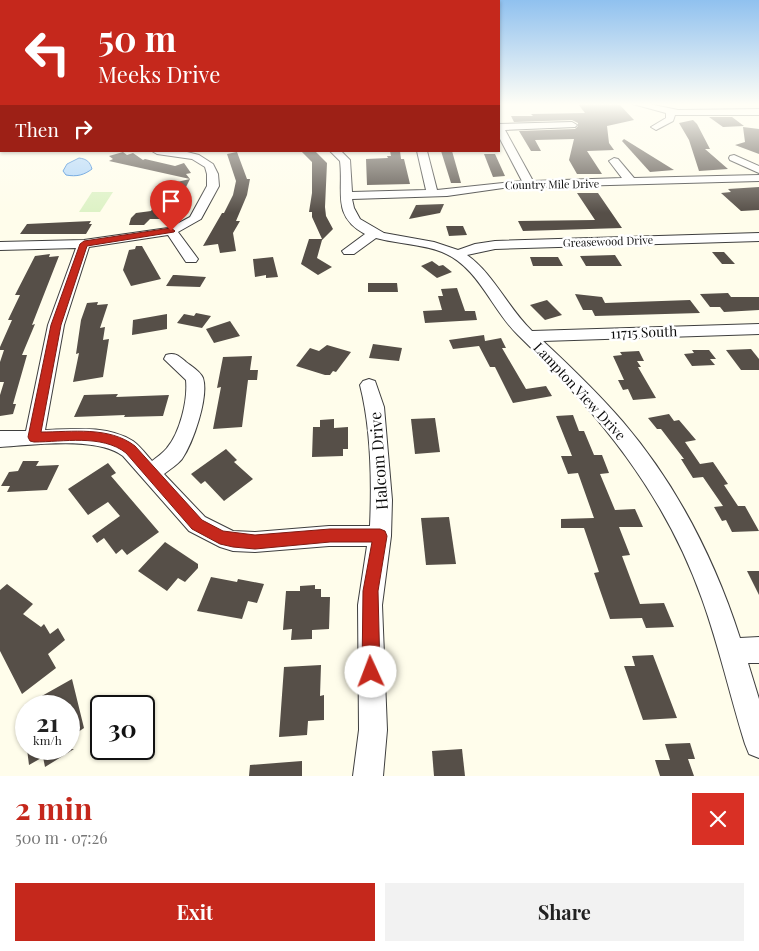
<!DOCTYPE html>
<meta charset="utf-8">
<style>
body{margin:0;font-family:"Playfair Display",serif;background:#f2f2f2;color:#222;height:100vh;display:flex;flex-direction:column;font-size:19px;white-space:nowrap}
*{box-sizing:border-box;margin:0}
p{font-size:16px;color:#767676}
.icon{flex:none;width:28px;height:28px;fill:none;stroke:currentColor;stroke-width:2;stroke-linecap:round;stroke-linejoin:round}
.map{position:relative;height:776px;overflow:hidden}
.sheet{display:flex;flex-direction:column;background:#fff;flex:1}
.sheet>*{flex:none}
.banner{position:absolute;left:0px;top:0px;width:500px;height:152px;box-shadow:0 1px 4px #0004;background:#c5281c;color:#fff;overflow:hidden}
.speed{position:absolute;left:15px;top:695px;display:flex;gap:10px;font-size:25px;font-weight:700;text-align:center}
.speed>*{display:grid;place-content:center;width:65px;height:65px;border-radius:50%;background:#fff;box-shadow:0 1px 4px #0004;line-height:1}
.speed small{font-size:12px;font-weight:400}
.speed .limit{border:2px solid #111;border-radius:8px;background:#fff;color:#111}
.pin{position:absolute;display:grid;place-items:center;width:42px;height:42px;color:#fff;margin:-51px -21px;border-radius:50% 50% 50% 0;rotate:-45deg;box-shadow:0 0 5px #0007}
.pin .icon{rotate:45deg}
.me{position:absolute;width:55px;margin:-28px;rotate:358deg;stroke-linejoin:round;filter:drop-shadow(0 0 4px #0008)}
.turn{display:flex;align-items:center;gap:18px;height:105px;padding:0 15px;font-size:22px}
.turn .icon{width:65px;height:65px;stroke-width:2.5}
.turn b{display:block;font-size:35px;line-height:42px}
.then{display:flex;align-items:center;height:48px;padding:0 15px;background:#0003;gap:10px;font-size:19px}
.round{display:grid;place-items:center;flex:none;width:52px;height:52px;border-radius:0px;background:#f2f2f2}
.overview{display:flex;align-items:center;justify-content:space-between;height:85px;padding:0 15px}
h1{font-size:30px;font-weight:700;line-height:38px;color:#c5281c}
.primary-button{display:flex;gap:10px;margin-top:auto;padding:10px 15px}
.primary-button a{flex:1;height:58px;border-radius:0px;background:#c5281c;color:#fff;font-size:20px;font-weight:700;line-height:58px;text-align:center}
.primary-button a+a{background:#f2f2f2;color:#222}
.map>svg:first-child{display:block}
</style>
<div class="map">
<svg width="759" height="776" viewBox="0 0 759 776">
<rect width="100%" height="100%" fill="#fffdeb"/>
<path fill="#ddf2c5" d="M92,192H113L100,212H79Z"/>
<path fill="#acd4fa" stroke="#2f80d6" d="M79,158C87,159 90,162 92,169C84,175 77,177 66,175L63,171L67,164Z"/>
<g fill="#564f48">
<path d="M578,104H619L634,120L607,126L609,143L614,150L587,151L602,174H577L569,160L574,139L535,140L541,151H531L519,131L575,129L578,126V123L572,120L514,122L511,116H533L531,114L585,113Z"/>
<path d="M709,117H732L744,126L723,127Z"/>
<path d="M693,120L697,124L710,149H705L728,169L699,171L689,140L679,123Z"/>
<path d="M743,127L759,129V154L735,145L745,142Z"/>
<path d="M624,139L674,170L650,172L622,141Z"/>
<path d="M301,151H315L327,163L325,207L326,216L333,229L322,240L317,258L332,267L318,275L301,264L309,239H322L312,217V212H309L312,193V162Z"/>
<path d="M390,151H400L401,159H404L410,184L367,185L366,159L388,158L387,156H391Z"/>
<path d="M441,151H452L461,183H451Z"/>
<path d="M123,152L127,155L133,153L143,160L145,159L175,166L184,163L191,173L186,174L190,179L176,207H171L165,219H150L144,225H129L131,218L136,213L151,211L162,191L159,186L190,179L109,161L113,159L109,156Z"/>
<path d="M237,152L247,179H250L247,195L236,221H240L233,233L236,251L220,253L218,244L203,246L222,213H224L233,195L236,181L227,154Z"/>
<path d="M484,154H495L505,176L493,177Z"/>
<path d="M759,187V210L741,211L721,193L731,192L728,189Z"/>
<path d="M577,193H598L622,228L523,231L518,221L595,220Z"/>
<path d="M444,204L440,213L409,219L416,205Z"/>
<path d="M91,221L89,224H92L86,234H20L27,224Z"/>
<path d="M446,226H463L467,235L449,236Z"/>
<path d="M136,246H142L161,279L131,286L123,270L129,250L135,249Z"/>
<path d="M712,252H724L735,264H722Z"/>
<path d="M50,254L49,257L59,256L32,325L35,324L22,355H27L13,404H16L13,414L0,416V395L4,382H0V362L4,350H0V347L12,320H8L20,295H15L35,256Z"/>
<path d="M615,255L622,266H586L580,256Z"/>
<path d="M273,257L278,277L266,278V275L255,277L253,259Z"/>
<path d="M530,257H558L563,266H533Z"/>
<path d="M432,261L439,266L443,265L452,272L437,278L421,266Z"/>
<path d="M173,275H176L206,277L200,287L166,286Z"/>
<path d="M368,283H397L398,292H368Z"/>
<path d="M457,288L465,311H475L477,320L425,323L423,311L442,310L438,296H443L441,289Z"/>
<path d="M728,293L731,297H759V310L724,312L720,307H710L700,294Z"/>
<path d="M575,294L602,297L605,303L690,300L700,313L595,316L592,310H583Z"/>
<path d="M547,300L562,315L545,320L530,305Z"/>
<path d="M98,302L97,305L108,304L100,328L105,327L103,340L109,339L103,377L73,382L79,353L76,354L81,320L87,303Z"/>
<path d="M196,313L211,316L202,328L177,323L184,314L194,316Z"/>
<path d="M167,314V329L132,335L133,320Z"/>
<path d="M230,321L240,336L214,343L206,329Z"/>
<path d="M484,335L485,341L501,338L506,348H502L526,389L546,386L552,396L513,403L495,367H490L479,346L453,349L449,340Z"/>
<path d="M373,344L402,348L399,361L369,358Z"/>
<path d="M327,345L351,352L336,372L333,371L330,375H325L296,366L310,348L319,351Z"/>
<path d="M751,349L759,359V370H741L726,350Z"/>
<path d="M692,350H709L716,359H710L715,365L692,366L684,354L694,353Z"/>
<path d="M639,351L644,361H637L641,367H638L656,398L633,400L628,389L623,390L618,380H624L613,356L622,355L620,352Z"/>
<path d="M252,356L250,370H258L257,380H248L242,427L213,429L221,387L217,388L223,357Z"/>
<path d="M118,394L116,397L169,395L163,416L124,417L125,415L74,417L84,395Z"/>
<path d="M669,414L674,421L679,420L696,440L685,442L700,464L713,462L728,484L724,485L738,506H745L759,531L732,532L726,520L722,521L714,507L723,506L703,477L693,478L681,459H684L661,429H657L648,418Z"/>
<path d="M573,415L579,431H584L594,455H602L609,473L600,474L615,510L635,509L643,527H619L630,555L622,556L640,604L664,603L674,627L646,628L642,618L610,619L594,573L599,572L584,528H561V519L594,518L578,473L568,474L561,456H572L556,416Z"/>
<path d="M435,418L440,452L415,454L411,419Z"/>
<path d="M334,419V428L348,427V449H343V456L312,457L313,427H320V420Z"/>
<path d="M226,449L237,460L234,462L253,479L224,501L205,481L201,484L191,474Z"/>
<path d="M23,461H39L36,466L59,465L47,490L7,492L10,486H1L9,472L18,471Z"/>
<path d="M108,463L116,473L111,476L159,532L127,555L122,549L116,554L104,538L97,543L92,536L120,516L108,502L88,515L68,489Z"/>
<path d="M449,517L456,564L426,565L421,518Z"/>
<path d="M165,542L198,564V568L185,582L178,578L167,591L138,571Z"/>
<path d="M747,571H759V595Z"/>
<path d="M211,577L237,582L238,579L264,584L257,603L248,601L242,619L197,611Z"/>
<path d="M7,584L33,604L23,614L41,627L44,624L50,634L58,628L65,640L48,654L56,668L22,694L0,651V590Z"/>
<path d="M315,585V589H321V597H330L329,629L312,630V639L291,640L292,629L283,630L286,591H300V586Z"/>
<path d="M653,655L677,718L643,720L624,666H635L632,656Z"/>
<path d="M321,665L320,696L324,695V720L308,721L307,735L279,737L284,667Z"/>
<path d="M72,679L84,728L69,738V706H24Z"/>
<path d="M690,743L695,759H688L694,776H660L655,760H670L665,744Z"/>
<path d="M27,749H74L45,767L43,757L29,765Z"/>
<path d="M462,749L465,776H434L432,751Z"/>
<path d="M302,761V776H249L250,765Z"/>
</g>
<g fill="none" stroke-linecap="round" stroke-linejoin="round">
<defs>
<g id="minor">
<path d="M633,104H649L678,110L759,109V115H675L673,121L656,130L651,127L666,118V113Z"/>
<path d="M572,122L577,125L575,127L505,130L533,181L622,178L609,161L614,158L618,159L634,178L759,175V181L503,188L447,196L352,199L354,208L360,219L384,233L434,242L458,250L475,244L495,241L759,233V241L495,249L467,255C493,273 508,308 532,331L759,324V334L543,341C571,367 598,393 623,422C676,484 715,560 740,638L759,637V663H748L759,699V758L749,754L745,744C730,696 719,646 702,599C664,492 598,413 518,335C491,309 479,267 442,252C422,244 398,244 376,238L354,254H344L342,251L365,234C331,216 344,191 340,161L330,151H341L350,160L352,192L426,190L417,151H427L437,190L522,181L499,137V124Z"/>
<path d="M152,151H183L199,155L213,164L218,174L219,186L201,219L178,232L198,259L196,262H186L168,235L89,247L64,325L45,430C74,429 107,425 133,441C140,446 146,454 152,461C157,457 163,453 167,448C180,433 188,400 186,380L164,359L166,355C175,352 179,356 186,362C191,366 200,371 203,378C209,397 193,443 182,459C177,465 170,469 164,474L205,517L233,531L255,532L329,526H370C372,481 371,428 360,385L363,381L369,379L375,381L384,407L392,500L391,536L382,605L387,730L383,776H353L359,730L358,605L367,546H329L255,552L233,551L220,547L189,531L123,456C97,436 33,445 0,447V431H26L48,325L76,248L0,250V242L84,240L168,228L177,224L190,217L207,186V174L205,167L192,159L157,154Z"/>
<path d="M734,155L759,166V173L730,160L729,158L730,156Z"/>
</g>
</defs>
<use href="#minor" stroke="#3f3f3f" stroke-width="2"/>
<use href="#minor" fill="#fff" fill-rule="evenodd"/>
</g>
<linearGradient id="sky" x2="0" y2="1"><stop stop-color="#90c1ef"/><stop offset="0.49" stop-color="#fffef6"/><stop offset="1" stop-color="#fffef6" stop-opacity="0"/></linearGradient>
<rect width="759" height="213" fill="url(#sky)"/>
<path fill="#c5281c" stroke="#801a12" d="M171,228L175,231L174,232L87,246L61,325L41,432C72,432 109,426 135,446L202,520L223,531L255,535L330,529H380L385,531L387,536L378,591L380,672L377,678L371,681L365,678L362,672L363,591L372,542H330L255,549L233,547L220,544L192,529L126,453C102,434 63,442 34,442L30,441L28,437L51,325L80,244L84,241Z"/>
<g text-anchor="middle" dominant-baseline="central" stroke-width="5" stroke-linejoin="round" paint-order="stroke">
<g font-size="11" fill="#0c0c0c" stroke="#fff">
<text transform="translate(552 184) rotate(-1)">Country Mile Drive</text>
<text transform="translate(608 241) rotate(-2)">Greasewood Drive</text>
</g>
<g font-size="14" fill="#0c0c0c" stroke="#fff">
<text transform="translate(644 332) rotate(-2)">11715 South</text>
<text transform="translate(580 391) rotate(47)">Lampton View Drive</text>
</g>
<g font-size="16" fill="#0c0c0c" stroke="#fff">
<text transform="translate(378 461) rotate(-94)">Halcom Drive</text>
</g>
</g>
</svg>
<div class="speed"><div>21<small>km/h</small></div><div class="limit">30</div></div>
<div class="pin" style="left:171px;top:231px;background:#d93025"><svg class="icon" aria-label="arrive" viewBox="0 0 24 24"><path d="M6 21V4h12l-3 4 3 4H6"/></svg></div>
<svg class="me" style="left:371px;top:672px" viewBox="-20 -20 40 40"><circle r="19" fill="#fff"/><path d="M0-13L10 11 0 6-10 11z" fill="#c5281c"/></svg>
<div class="banner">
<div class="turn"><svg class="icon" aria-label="left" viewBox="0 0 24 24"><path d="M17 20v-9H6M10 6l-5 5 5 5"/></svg><div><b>50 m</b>Meeks Drive</div></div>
<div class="then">Then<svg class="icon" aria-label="right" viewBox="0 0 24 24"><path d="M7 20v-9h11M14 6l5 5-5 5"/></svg></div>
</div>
</div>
<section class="sheet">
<div class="overview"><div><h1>2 min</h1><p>500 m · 07:26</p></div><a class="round" style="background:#d93025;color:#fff"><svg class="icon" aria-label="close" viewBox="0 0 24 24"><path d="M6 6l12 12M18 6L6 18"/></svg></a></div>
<div class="primary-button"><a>Exit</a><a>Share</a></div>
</section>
